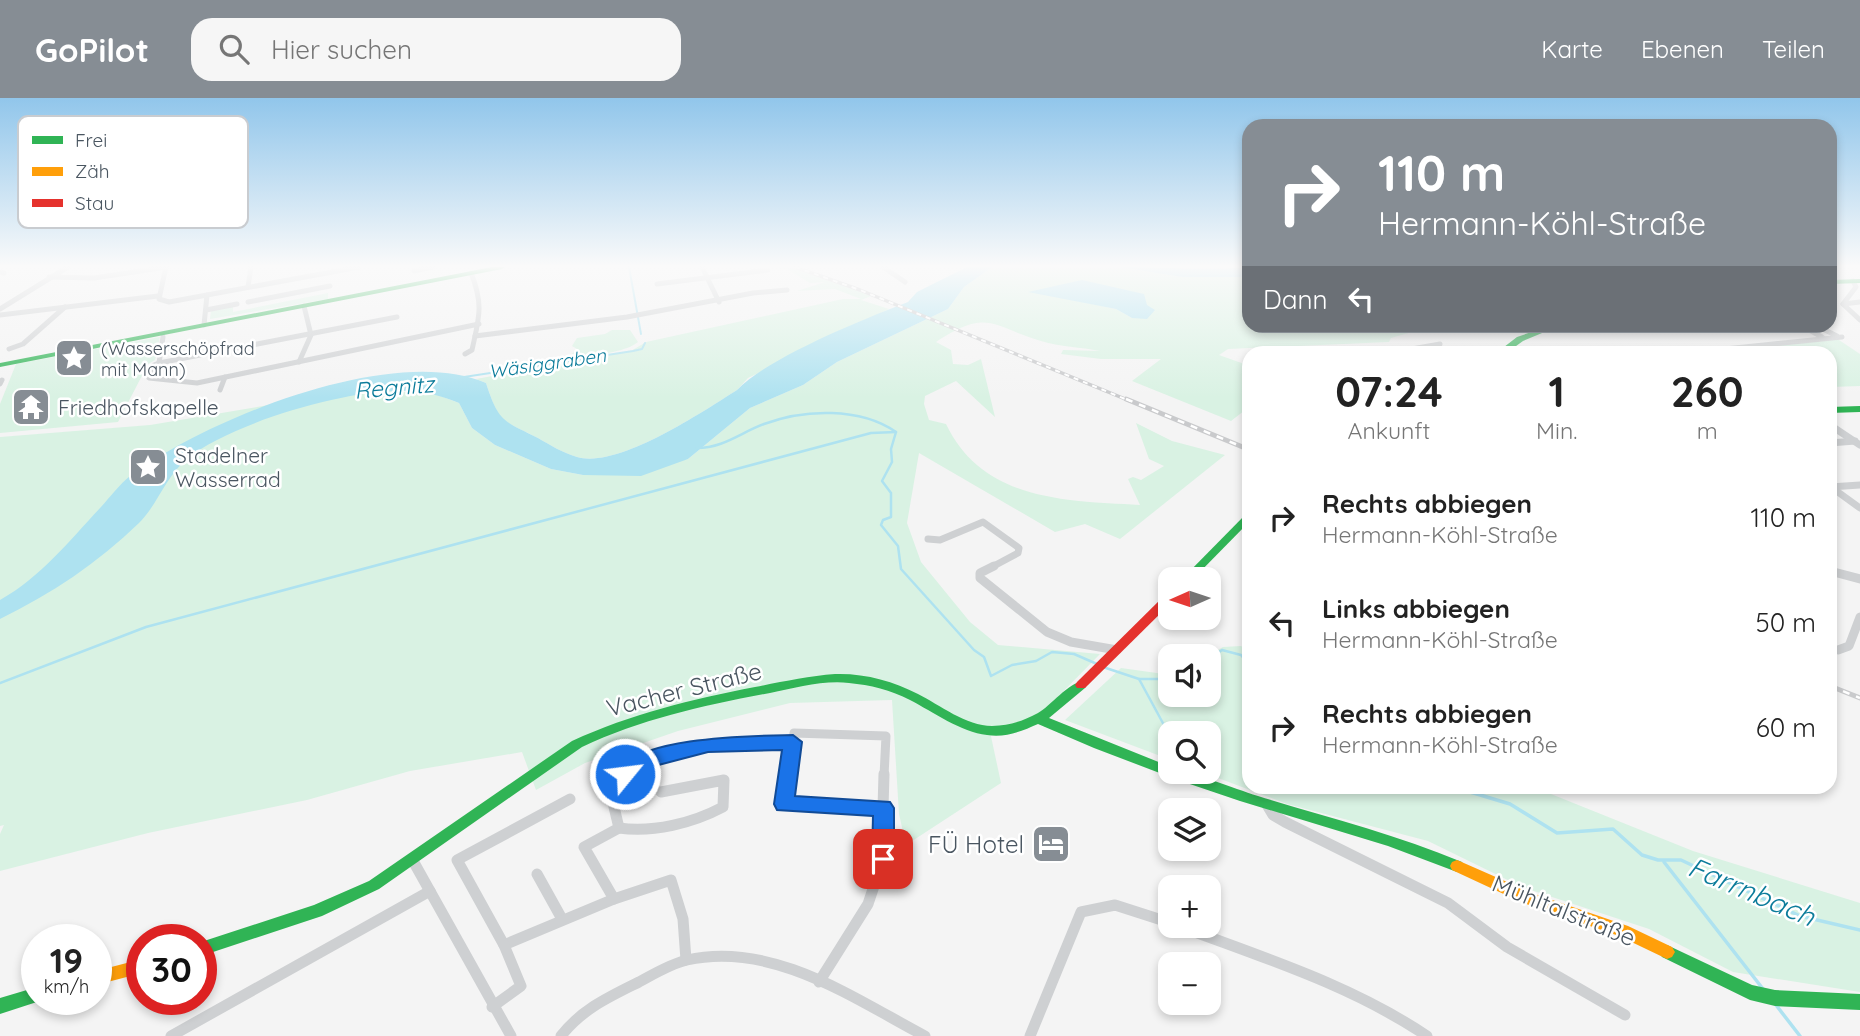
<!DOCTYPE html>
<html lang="de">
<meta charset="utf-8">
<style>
body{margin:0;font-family:Quicksand,sans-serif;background:#f6f6f6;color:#222;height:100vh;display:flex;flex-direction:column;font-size:26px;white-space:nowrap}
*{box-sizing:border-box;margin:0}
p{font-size:23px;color:#767676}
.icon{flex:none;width:38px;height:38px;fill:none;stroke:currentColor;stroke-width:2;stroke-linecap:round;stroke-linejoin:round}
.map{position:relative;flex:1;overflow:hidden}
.panel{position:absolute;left:1242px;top:248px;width:595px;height:448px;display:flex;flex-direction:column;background:#fff;border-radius:21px;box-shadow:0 4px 10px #0003}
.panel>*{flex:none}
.banner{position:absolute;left:1242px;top:21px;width:595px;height:214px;border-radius:21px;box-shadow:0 4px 10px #0003;background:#868d94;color:#fff;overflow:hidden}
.needle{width:46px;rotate:267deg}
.fabs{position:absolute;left:1158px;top:469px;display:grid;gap:14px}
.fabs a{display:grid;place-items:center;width:63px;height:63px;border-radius:14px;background:#fff;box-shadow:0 4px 10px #0003;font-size:35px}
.speed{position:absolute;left:21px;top:826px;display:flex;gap:14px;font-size:35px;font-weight:700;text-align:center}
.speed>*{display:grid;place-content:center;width:91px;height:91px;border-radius:50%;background:#fff;box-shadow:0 4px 10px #0003;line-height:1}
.speed small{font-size:18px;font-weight:400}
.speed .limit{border:10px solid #d22;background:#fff;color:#111}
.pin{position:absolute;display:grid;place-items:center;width:60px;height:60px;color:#fff;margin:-30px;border-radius:14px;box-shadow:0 4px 10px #0006}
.me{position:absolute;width:77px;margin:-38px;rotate:61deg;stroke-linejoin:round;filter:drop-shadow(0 0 5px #0008)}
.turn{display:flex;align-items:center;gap:24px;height:147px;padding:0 21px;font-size:32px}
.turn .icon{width:91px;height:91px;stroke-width:2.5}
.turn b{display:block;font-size:49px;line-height:60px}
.then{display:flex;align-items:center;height:66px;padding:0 21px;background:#0003;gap:14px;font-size:26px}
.eta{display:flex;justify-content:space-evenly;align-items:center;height:119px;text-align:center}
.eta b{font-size:42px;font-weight:800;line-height:49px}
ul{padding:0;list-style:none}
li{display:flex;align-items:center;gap:21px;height:105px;padding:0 21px}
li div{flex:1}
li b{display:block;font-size:26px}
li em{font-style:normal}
header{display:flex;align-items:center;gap:42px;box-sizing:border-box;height:98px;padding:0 35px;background:#868d94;color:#fff}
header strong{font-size:33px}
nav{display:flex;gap:38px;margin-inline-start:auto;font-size:24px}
.search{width:490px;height:63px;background:#f6f6f6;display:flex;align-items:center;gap:18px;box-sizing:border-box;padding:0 24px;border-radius:21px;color:#767676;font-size:26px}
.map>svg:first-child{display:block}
</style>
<header>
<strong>GoPilot</strong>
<div class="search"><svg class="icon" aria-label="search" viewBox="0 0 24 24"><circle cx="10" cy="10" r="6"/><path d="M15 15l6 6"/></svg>Hier suchen</div>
<nav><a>Karte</a><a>Ebenen</a><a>Teilen</a></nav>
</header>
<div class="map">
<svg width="1860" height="938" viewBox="0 0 1860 938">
<rect width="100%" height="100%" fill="#f4f4f4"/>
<g fill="#d9f2e3" fill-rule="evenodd">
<path d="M773,169H790L871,198L861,202L889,211L748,280L737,292C702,314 618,371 577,359C563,355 550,347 538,340C501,321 500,327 486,285L476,281L631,253L646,244L843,201H861L835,191L797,193L825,184L810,185L787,171Z"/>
<path d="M992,169H1120L1182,179H1249L1250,228H1433L1391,240L1389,244L1228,251L1219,257L1250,268L1249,309L1231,323L1132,283L1161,261H1101L1061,256L1063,252L1100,253C1081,249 1060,249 1041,243C990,228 989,210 936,244L951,252L953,266L968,267L981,261L995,319L956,283L925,298L924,306L929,322L946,326C983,403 1065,403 1140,407L1128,381L1133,379L1141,382L1164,368L1149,361L1136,325L1172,343L1225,357L1120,441L1085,426L1055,434L919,355L907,425L921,464L970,524L998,547L1100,556L1040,617L1018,628L989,629L1001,685L906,747L899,716L892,602L790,605L678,633L585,665L536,692L522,654L410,673L307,702L148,735L0,773V736L4,727L0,728V339L150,327L293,303L392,293L435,296L459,305L472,330L495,347L551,371L583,377L688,361L750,310L803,287L837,264L948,211L964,189ZM1029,193L1155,213L1132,220L1116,211Z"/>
<path d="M328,195V201L210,221L211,213L233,208V214Z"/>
<path d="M612,232H630L638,244C625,255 587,259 572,256L577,251L572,248L577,240L605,236Z"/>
<path d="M160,239L155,262L148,266L118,324L0,335V306L16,266Z"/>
<path d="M1836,240L1860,256V288L1831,289L1830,256L1759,255L1753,250Z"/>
<path d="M1241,548L1249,553L1250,690H1536L1693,753L1860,805V894L1733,874L1649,831L1522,789L1428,743L1287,706L1202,674H1209V635H1171V662L1065,622L1121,570L1171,577V597H1209L1207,558L1223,549Z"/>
</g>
<g fill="#aee2f0">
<path d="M967,169H992L964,189L948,211L837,264L803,287L750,310L688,361L641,378L583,377L551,371L495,347L472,330L459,305C442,298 425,293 407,293C351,290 230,325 187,361C166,378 158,406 139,425C98,465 51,496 0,521V502C41,479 69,443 101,409C110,399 120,386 130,378C207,321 393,245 486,285C499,325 503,322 538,340C550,347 563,355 577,359C618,371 702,314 737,292C769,259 864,221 908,204L917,194Z"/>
<path d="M1120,169C1164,169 1207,173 1249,169V179H1182Z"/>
<path d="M1082,182L1144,196L1147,207L1155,212L1147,221L1132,220L1116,211L1028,194Z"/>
</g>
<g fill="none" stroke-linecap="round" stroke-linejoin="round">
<g stroke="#aee2f0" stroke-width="2">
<path d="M629,169L641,236"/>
<path d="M464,279L633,253L642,251L645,245"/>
</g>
<g stroke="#aee2f0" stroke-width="2.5">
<path d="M697,350C723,350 740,335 764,326C804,311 860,309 896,334L891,351L892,364L882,383L891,395V419L883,422L881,427L898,448L901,471L974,552L984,559L991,578L1012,567L1036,563L1052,554L1074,556L1097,566"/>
<path d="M1209,561L1222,552L1241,557L1250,568"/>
<path d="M1103,569L1139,581H1171"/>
<path d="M1139,581L1171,640"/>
<path d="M0,585L146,529L871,335L896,334"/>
</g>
<g stroke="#aee2f0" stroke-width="3.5">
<path d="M1457,690L1510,706L1557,735L1613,731L1642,757L1658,762H1681L1800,818L1860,832"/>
<path d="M1664,764L1763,891"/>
<path d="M1776,907L1800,938"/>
</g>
<g stroke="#ced0d2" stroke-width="5">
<path d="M166,169L159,201L169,204L207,197L204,227"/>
<path d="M702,169L719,204"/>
<path d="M883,169L905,184"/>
<path d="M414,173L432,169"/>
<path d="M0,174L4,175"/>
<path d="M49,179L94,180L167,169"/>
<path d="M1853,183L1856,189L1843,206L1860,222"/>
<path d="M657,186L768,172"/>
<path d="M248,189L251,169"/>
<path d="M207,197L359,169"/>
<path d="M248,204L330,188"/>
<path d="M1843,206L1860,204"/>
<path d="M0,211L68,169"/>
<path d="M206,212L237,206"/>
<path d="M0,217L158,198"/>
<path d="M475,238L627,219L753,195L787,192"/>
<path d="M1822,239L1811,233L1823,231L1837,238"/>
<path d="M9,251L23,246L65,209"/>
<path d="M1406,252L1440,246"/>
<path d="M465,256L472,252C479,220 484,207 471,175"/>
<path d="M1401,256L1399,252L1409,255"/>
<path d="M1730,256L1725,251L1842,239"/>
<path d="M299,264L311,237L304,208"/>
<path d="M159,265L154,267L149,280L197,285L479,226"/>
<path d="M159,265L397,219"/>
<path d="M159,265L163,239"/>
<path d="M0,286L2,282"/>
<path d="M220,292L225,279"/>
</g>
<g stroke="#ced0d2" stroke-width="7">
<path d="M1830,327L1860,347"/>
<path d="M1830,345L1855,343"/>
<path d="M1830,389L1860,387"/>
<path d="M1831,389L1860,410"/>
<path d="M928,441L940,442L983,424L1019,450L1018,455L990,470"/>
</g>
<g stroke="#ced0d2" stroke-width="9">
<path d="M994,468L980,475V480L1047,534L1071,544L1117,552"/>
<path d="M1830,473L1860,481"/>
<path d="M1838,552L1849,548L1860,519"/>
<path d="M621,678C668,639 735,646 793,644"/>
<path d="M788,678L794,635L886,638L884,678"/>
</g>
<g stroke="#ced0d2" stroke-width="11">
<path d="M623,676L609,688L619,730L584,749L614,801L671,782L683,821L686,862"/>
<path d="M788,676L784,706L883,710"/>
<path d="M1267,707L1273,717L1285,724L1448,805L1507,849L1625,917"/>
<path d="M883,710L884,676"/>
<path d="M619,730C653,735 693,725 723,709L724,682L661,694"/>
<path d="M412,761L511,938"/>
<path d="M537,776L562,821"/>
<path d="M1179,828C1264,860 1351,887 1427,938"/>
<path d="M504,847L614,801"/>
<path d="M819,884L868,806L883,761V710"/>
<path d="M492,909L521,888L504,847L457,762L570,701"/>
<path d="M171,938L430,793"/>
<path d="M561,938C582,911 609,899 639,884C654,876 670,866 687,862C773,843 853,900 925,938"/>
<path d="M1030,938L1081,814L1115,807L1171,825"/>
</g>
<g fill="#30b455" fill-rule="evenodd">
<path d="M492,169H505L502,171L0,269V265Z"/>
<path d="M1860,181V185L1830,186V182Z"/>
<path d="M1549,228H1559L1523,243L1505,256H1495L1517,239Z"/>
<path d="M1860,308V314L1830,315V309Z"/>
<path d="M1250,414V423L1193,481H1182L1247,415Z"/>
<path d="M835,576C864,575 893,583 918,596C940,607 966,628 992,628C1010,627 1021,624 1038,615C1051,608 1071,581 1085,584L1087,587L1085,590L1049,620L1171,669V674C1197,674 1232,690 1258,698C1326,719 1396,736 1462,764L1464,768L1462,772L1457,774L1388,748L1240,703L1178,682L1094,650L1038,626C1022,633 1006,640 987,637C961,634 933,614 910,602C891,592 870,587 849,585C823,582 795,590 770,595C705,607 642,621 582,649L379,791L322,818L201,858V844L314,807L369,783L572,643C631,616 692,601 755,589C781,584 808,578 835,576Z"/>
<path d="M1667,847L1752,887L1775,892L1860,896V912L1775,908L1750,902L1662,859L1659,854L1662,849Z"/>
<path d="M37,889V901L43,902L0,916V900Z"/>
</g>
<g fill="#ff9f0a" fill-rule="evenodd">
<path d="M1457,762L1532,795L1628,828L1672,849L1675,854L1672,859L1667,861L1619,838L1523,805L1452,772L1450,768L1452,764Z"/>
<path d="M142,861V875L96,887V873Z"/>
</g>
<path fill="#e5322d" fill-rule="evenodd" d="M1167,495H1171V505L1085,590H1077L1075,587L1077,584Z"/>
<defs>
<path id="rail-far1" d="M795,169L860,192L1130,303"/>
<g id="rail">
<path d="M1126,301L1250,352"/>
<path d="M1830,588L1860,600"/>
</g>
</defs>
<use href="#rail-far1" stroke="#c9cacc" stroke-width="3.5"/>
<use href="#rail" stroke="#c9cacc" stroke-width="5"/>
<use href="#rail-far1" stroke="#fff" stroke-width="2" stroke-dasharray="5" stroke-linecap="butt"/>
<use href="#rail" stroke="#fff" stroke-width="2.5" stroke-dasharray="7" stroke-linecap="butt"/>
</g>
<linearGradient id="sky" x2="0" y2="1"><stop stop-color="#91c6eb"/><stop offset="0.56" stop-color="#fafafa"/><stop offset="1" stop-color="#fafafa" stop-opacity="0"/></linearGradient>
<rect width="1860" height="300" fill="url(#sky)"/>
<path fill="#1a73e8" stroke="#114b97" stroke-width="2" d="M793,637L802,644L795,698L890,704L894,710V761L891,768L883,771L875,768L872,761L873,718L777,712L774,706L782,652L708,654L647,670L625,684L618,681L615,676C635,638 754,638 793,637Z"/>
<defs>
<symbol id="sight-square" viewBox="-11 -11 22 22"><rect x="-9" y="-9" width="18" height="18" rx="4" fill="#868d94" stroke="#fff"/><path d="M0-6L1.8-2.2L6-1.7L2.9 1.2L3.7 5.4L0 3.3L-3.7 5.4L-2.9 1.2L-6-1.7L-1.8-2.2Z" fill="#fff"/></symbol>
<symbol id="temple-square" viewBox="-11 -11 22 22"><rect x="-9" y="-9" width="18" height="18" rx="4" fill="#868d94" stroke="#fff"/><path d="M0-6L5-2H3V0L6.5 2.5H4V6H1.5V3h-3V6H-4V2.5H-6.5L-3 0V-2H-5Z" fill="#fff"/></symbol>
<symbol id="hotel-square" viewBox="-11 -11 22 22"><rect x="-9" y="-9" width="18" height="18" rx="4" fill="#868d94" stroke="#fff"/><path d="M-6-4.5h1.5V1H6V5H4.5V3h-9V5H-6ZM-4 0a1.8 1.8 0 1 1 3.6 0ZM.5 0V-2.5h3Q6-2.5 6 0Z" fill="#fff"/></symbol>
</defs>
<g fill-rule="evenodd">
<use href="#sight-square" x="52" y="238" width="44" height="44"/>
<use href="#temple-square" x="9" y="287" width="44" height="44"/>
<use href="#sight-square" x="126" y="347" width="44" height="44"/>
<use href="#hotel-square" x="1029" y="724" width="44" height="44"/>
</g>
<g text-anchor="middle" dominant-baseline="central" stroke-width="5" stroke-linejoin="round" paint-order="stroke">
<g font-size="18" fill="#4a5661" stroke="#fff" text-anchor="start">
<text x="101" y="250">(Wasserschöpfrad<tspan x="101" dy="21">mit Mann)</tspan></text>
</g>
<g font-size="19" font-style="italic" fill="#0c7c9b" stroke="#fff">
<text transform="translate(547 265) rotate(-8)">Wäsiggraben</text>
</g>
<g font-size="21" fill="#4a5661" stroke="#fff" text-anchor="start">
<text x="58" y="309">Friedhofskapelle</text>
<text x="175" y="357">Stadelner<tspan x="175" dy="24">Wasserrad</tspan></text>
</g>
<g font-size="23" font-style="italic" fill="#0c7c9b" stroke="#fff">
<text transform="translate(394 289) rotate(-5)">Regnitz</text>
</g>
<g font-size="24" fill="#4a5661" stroke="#fff">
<text transform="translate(684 591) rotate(-14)">Vacher Straße</text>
<text transform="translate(1564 812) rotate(22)">Mühltalstraße</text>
</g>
<g font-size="24" fill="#4a5661" stroke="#fff" text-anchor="end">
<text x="1024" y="746">FÜ Hotel</text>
</g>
<g font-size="28" font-style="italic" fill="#0c7c9b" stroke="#fff">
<text transform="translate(1752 793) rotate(23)">Farrnbach</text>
</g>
</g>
<rect x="18" y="18" width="230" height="112" rx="10" fill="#fff" stroke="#c9ccd0" stroke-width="2"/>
<rect x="32" y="38" width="31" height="8" fill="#30b455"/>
<rect x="32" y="69" width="31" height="9" fill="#ff9f0a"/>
<rect x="32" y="101" width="31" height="8" fill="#e5322d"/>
<g font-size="19" fill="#4a5661">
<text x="75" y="49">Frei</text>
<text x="75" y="80">Zäh</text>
<text x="75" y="112">Stau</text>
</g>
</svg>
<div class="fabs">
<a><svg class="needle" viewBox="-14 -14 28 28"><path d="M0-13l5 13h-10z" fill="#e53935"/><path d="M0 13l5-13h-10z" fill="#767676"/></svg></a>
<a><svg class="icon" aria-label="sound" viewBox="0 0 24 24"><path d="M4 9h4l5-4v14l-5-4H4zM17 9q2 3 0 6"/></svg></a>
<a><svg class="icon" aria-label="search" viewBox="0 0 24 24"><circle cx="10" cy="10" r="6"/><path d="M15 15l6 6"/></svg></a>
<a><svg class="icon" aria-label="layers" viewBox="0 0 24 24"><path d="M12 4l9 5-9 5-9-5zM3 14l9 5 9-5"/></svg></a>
<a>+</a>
<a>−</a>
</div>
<div class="speed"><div>19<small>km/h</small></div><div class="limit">30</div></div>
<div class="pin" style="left:883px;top:761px;background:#d93025"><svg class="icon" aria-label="arrive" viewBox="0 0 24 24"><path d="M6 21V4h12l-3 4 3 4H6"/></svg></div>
<svg class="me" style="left:625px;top:676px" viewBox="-20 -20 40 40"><circle r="17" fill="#1a73e8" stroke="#fff" stroke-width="3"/><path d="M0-11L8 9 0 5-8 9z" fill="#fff"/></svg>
<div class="banner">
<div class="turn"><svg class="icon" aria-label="right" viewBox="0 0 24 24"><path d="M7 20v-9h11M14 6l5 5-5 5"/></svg><div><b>110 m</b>Hermann-Köhl-Straße</div></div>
<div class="then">Dann<svg class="icon" aria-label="left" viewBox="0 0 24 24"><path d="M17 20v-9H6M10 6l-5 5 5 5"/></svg></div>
</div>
<section class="panel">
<div class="eta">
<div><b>07:24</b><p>Ankunft</p></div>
<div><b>1</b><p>Min.</p></div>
<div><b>260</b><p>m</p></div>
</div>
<ul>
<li><svg class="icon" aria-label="right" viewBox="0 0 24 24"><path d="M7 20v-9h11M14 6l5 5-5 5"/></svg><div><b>Rechts abbiegen</b><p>Hermann-Köhl-Straße</p></div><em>110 m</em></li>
<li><svg class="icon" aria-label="left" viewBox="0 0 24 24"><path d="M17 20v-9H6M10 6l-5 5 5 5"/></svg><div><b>Links abbiegen</b><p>Hermann-Köhl-Straße</p></div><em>50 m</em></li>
<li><svg class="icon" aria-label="right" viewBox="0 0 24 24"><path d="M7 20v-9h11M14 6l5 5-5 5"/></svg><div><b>Rechts abbiegen</b><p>Hermann-Köhl-Straße</p></div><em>60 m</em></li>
</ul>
</section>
</div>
